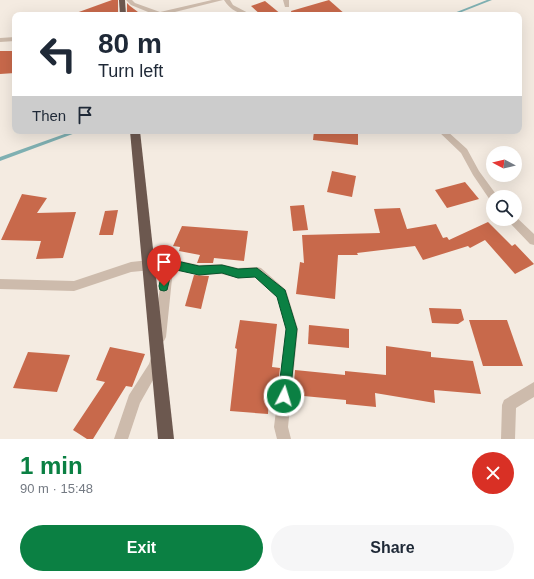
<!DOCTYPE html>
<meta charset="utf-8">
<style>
body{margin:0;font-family:Arial,sans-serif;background:#f6f6f7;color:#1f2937;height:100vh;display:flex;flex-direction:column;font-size:15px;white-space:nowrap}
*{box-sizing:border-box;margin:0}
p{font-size:13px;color:#747a83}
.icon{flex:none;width:22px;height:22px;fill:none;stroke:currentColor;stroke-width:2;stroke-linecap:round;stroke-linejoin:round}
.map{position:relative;height:439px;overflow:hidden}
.side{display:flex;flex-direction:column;background:#fff;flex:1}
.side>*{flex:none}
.top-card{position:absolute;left:12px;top:12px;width:510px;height:122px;border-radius:8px;box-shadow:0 4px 16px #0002;background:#fff;color:#1f2937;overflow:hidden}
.needle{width:26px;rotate:277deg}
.controls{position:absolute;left:486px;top:146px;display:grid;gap:8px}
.controls a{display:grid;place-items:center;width:36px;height:36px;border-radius:50%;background:#fff;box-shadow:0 4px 16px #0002;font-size:20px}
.pin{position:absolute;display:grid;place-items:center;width:34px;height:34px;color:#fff;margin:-41px -17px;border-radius:50% 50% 50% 0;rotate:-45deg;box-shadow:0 0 4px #0007}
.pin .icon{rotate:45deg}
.me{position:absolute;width:44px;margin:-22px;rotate:5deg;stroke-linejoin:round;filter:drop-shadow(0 0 3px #0008)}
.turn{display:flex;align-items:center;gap:14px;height:84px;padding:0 20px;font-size:18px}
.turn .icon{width:52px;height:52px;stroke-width:2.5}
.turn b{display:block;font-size:28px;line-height:34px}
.then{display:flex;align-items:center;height:38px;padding:0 20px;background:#0003;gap:8px;font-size:15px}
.round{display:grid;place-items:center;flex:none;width:42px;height:42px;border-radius:21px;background:#f6f6f7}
.overview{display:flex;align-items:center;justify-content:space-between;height:68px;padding:0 20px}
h1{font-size:24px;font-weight:700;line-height:30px;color:#0b8043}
.action{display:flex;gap:8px;margin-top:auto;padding:8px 20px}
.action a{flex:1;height:46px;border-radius:24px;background:#0b8043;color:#fff;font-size:16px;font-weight:700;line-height:46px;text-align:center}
.action a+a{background:#f6f6f7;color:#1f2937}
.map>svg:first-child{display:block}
</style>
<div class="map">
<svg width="534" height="439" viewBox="0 0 534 439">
<rect width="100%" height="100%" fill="#f4ebe1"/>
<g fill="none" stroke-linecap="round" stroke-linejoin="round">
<g fill="#7fb0b2" fill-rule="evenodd">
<path d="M487,0H492L454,15H449Z"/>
<path d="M73,131H79L78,132L0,161V157Z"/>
</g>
</g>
<g fill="#c8694b">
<path d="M112,0H118V15H76V13Z"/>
<path d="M329,0L346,15H292L291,11Z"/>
<path d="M265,1L282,15H261L251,6Z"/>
<path d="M127,3L130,6L142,15H127Z"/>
<path d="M0,51H15V73L0,74Z"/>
<path d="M314,131H358V145L313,140Z"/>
<path d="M332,171L356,176L352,197L327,192Z"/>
<path d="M465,182L479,199L447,208L435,190Z"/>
<path d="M22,194L47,198L37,213L76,212L63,258L36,259L41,241L1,240Z"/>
<path d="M304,205L308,230L293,231L290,206Z"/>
<path d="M400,208L407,229L436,224L443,238L447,237L449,240L488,222L512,246L515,244L534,264L515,274L485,240L470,248L468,246L423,260L415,246L357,253L358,255H338L335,299L296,294L300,262L304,263L302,235L380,233L374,209Z"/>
<path d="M118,210L113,235H99L105,211Z"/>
<path d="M182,226L248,231L244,261L214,258L213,263H197L200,255L179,251L180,247L173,246Z"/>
<path d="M194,275L209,276L201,309L185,306Z"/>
<path d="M429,308L461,309L464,320L458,324L432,323Z"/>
<path d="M240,320L277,324L272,367L280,368L277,393H269L268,414L230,411L237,349L235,348Z"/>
<path d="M469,320H507L523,366H483Z"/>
<path d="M309,325L349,329V348L308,344Z"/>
<path d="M386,346L431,352V357L473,361L481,394L434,390L435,403L375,393L376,407L346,404V400L293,395L295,370L345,375V371L386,375Z"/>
<path d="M110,347L145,354L132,387L126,386L93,439H87L73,430L105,382L96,380Z"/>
<path d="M28,352L70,355L57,392L13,388Z"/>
</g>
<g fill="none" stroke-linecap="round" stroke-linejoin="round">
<g fill="#cdbbac" fill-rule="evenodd">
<path d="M126,0H132L135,3L160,12L212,0H223L163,15H152L153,14L131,5Z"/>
<path d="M224,0H230L233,5L252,15C240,15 230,10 224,0Z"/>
<path d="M283,0H289V7H285Z"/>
<path d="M15,37V41L0,42V38Z"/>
<path d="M438,131H447L467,149L479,171L498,197H493V201L490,200L473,175L461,153Z"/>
<path d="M515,216L534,234V245L530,244L509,222L508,219H515Z"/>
<path d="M168,258L199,265L221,264L238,268L257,267L261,268L286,290L298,329L288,427L291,439H277L274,427L286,329L277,297L255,277L238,278L221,274L199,275L173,269L166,337L164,341L160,343L156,341L154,337L162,269L131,272L74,291L0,289V279L74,281L131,262Z"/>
<path d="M156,353L160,355L162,359L161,366L140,403L128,439H114L129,395L149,364L152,355Z"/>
<path d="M534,382V397L516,408L515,439H501L502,405L504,400Z"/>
</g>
<g fill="#6c584f" fill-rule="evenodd">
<path d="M119,0H125L126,15H120Z"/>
<path d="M130,131H140L174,439H158Z"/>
</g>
</g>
<path fill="#0b8043" stroke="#07532c" d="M168,259L199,266L222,265L238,269L257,268L285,290L297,329L290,396L288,400L284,402L280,400L278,396L286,329L277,297L255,277L238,278L222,273L199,275L172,269L167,290L164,291L160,290L159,286L164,263L165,260Z"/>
</svg>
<div class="controls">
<a><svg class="needle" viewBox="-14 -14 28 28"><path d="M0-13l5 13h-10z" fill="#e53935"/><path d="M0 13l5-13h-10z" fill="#747a83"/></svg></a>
<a><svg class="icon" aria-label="search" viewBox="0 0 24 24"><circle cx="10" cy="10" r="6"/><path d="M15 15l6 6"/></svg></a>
</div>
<div class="pin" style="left:164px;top:286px;background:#d93025"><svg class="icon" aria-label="arrive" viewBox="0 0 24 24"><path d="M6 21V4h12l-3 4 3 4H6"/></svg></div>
<svg class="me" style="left:284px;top:396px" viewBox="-20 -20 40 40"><circle r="17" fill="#0b8043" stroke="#fff" stroke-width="3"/><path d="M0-11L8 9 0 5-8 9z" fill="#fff"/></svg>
<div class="top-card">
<div class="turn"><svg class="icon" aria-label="left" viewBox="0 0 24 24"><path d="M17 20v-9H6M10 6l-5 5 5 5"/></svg><div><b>80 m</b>Turn left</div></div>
<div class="then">Then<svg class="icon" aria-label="arrive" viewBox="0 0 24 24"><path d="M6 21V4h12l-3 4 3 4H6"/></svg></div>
</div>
</div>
<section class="side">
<div class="overview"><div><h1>1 min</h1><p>90 m · 15:48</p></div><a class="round" style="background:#d93025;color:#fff"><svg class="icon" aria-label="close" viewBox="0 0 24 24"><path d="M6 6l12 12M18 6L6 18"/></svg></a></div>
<div class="action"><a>Exit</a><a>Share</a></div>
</section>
